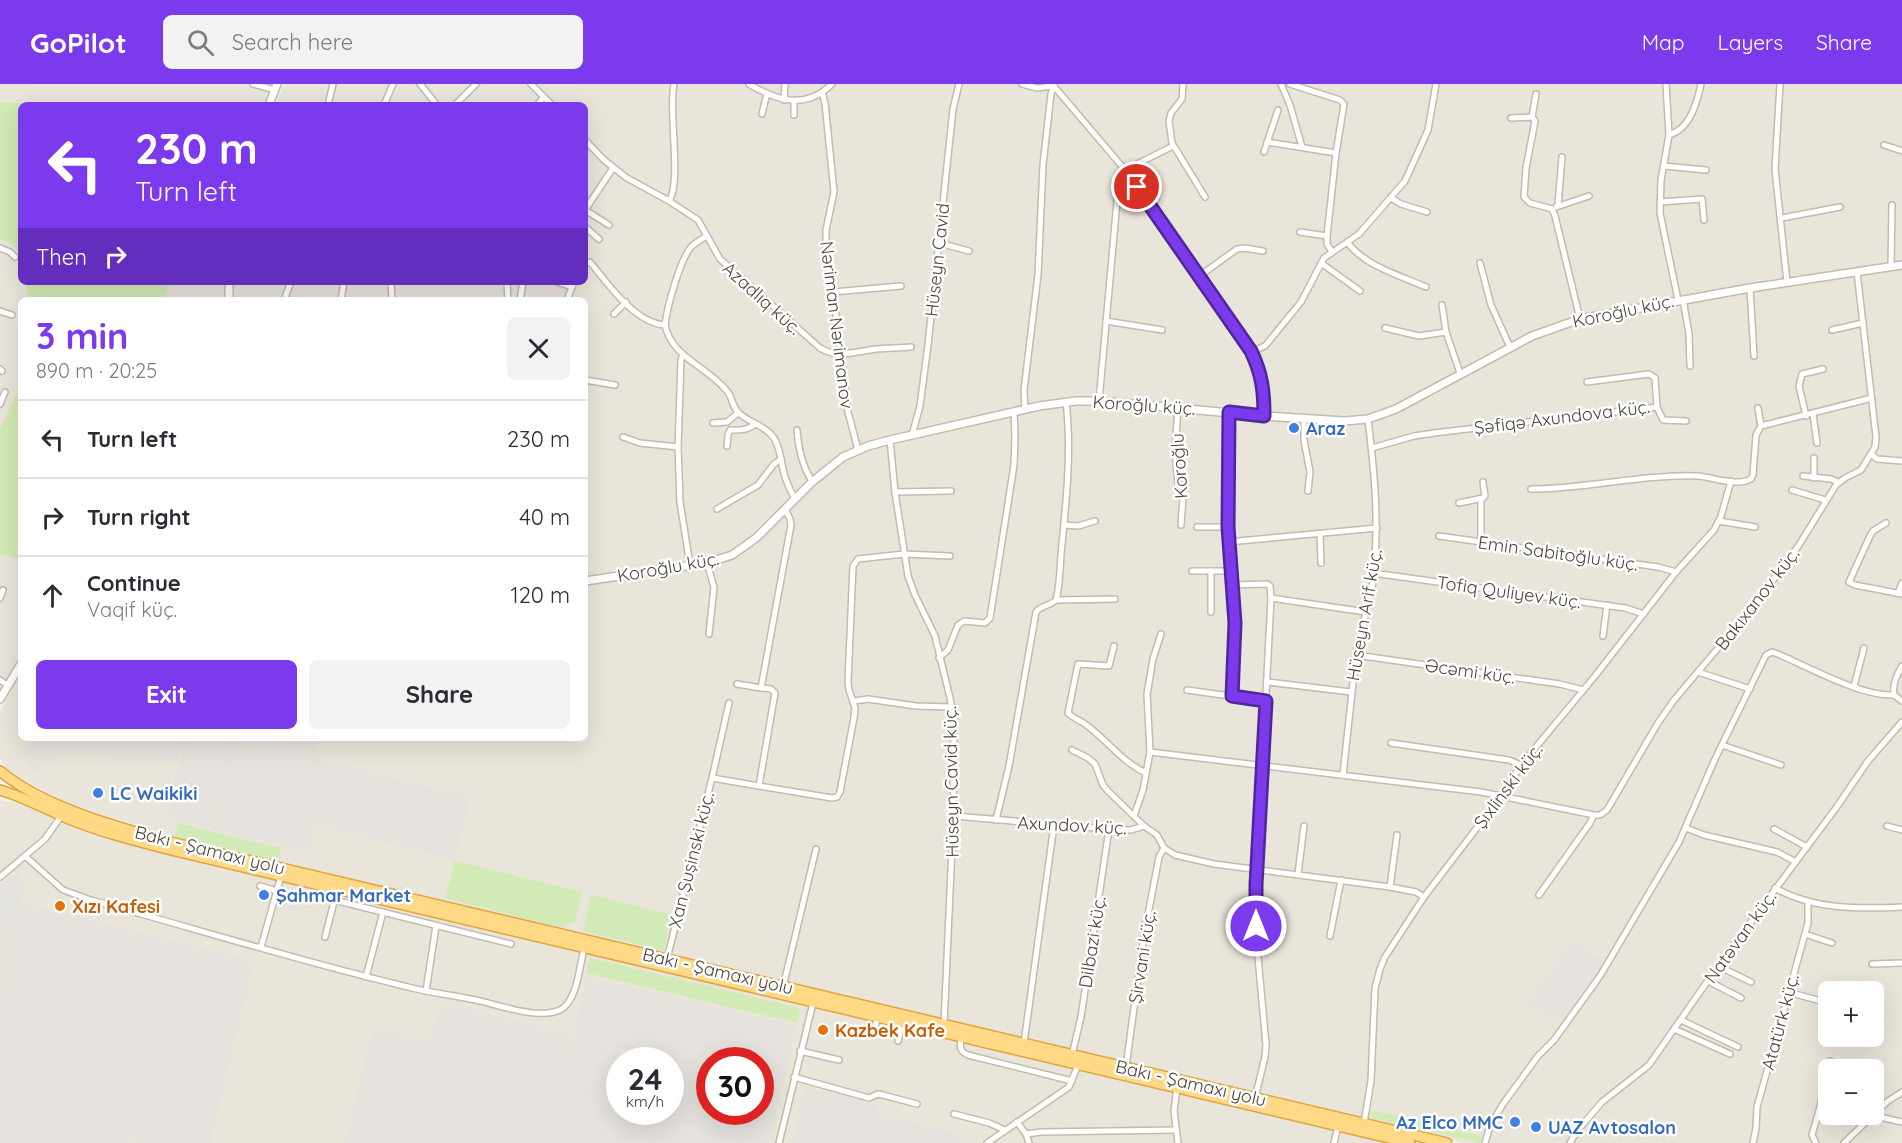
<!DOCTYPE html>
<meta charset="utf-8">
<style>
body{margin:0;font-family:Quicksand,sans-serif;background:#f2f2f3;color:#2b2b33;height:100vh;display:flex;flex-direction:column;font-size:22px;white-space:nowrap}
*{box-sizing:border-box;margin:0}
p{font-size:20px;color:#7c7c81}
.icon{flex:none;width:33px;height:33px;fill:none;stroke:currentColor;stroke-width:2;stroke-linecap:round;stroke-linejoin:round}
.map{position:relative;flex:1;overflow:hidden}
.details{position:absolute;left:18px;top:213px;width:570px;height:444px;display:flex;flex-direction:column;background:#fff;border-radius:9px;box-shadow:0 6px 24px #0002}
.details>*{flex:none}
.top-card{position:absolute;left:18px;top:18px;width:570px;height:183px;border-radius:9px;box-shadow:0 6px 24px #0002;background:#7c3aed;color:#fff;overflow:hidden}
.controls{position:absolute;left:1818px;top:897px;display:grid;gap:12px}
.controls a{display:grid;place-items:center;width:66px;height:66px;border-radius:9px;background:#fff;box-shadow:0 6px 24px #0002;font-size:30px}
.speed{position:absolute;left:606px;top:963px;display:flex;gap:12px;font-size:30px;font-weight:700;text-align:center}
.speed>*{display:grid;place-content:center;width:78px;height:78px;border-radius:50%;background:#fff;box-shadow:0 6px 24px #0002;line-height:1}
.speed small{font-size:15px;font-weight:400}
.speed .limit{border:9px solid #d22;background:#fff;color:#111}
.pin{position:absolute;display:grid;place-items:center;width:51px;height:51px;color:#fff;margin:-26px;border:3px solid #fff;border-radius:50%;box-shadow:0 2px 6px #0007}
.me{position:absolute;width:66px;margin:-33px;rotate:0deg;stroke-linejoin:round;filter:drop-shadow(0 0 4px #0008)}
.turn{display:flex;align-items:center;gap:21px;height:126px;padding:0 18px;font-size:27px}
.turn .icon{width:78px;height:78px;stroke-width:2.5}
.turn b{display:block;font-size:42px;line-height:51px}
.then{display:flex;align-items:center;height:57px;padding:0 18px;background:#0003;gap:12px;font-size:22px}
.round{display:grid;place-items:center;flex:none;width:63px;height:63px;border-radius:9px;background:#f2f2f3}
.overview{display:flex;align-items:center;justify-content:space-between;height:102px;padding:0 18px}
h1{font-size:36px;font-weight:700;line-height:45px;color:#7c3aed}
.cta{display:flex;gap:12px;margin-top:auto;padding:12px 18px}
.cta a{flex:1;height:69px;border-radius:9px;background:#7c3aed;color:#fff;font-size:24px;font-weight:700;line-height:69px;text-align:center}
.cta a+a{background:#f2f2f3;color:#2b2b33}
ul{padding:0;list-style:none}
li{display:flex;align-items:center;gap:18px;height:78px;padding:0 18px;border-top:2px solid #e1e1e2}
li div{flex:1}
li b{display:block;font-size:22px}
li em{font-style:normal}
header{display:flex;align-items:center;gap:36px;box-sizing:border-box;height:84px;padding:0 30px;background:#7c3aed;color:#fff}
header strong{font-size:28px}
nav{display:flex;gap:33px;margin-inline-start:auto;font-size:21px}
.search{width:420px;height:54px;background:#f2f2f3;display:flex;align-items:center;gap:15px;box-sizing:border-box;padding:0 21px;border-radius:9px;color:#7c7c81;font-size:22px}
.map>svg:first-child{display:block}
</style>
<header>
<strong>GoPilot</strong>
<div class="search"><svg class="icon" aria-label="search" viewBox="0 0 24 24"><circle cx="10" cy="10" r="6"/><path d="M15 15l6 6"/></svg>Search here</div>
<nav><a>Map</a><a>Layers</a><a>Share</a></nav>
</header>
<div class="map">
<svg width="1902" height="1059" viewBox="0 0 1902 1059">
<rect width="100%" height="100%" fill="#f6f3ec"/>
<g fill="#eae5da" fill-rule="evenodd">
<path d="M0,0H273L264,21H57L0,18Z"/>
<path d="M284,0H1902V1059H1463L179,755L70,720L19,694L5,683L0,674V628L21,587V654H585V216H233V198H585V21H276ZM1828,908H1874V952H1828ZM1828,986H1874V1030H1828Z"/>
<path d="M0,156L10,157L21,171V198H27L26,216H21V299L0,344Z"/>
<path d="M169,198H225V216H171L164,214Z"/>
<path d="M0,470L21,476V574L0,608Z"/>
<path d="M0,716L27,721L76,744L127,760L799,921L1391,1059H0ZM620,976H670V1028H620ZM710,976H760V1028H710Z"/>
</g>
<g fill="#e6e2dd" fill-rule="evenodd">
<path d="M29,654H183L177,676L67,667L44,674L38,690L29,685L23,668Z"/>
<path d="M186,654H289L285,671L230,658L211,744L166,733Z"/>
<path d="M291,654H319L293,765L213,745L231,659L286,673Z"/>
<path d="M316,675L470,713L455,776L315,740L307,769L294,766Z"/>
<path d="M22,820L254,878L210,1059H147L0,1026V914Z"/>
<path d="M0,828L17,832L0,906Z"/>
<path d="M1572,858L1606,878L1565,936L1524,923Z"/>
<path d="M586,893L796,941L770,1059H552ZM670,976V1028H620V976ZM760,976V1028H710V976Z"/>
<path d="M441,919L572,951L551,1059H345L373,945L431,958Z"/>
<path d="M805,1004L878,1020L876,1029L961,1050L963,1059H793Z"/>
<path d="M0,1028L135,1059H0Z"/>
</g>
<g fill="#d2eab5">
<path d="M0,18L57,21H21V171L10,158L0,156Z"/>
<path d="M27,198H169L165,213L171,216H26Z"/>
<path d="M21,299V476L0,470V344Z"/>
<path d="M178,739L281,764L278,777L175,752Z"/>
<path d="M455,777L582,808L575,838L559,843L445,814Z"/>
<path d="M591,811L671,831L664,867L583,847Z"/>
<path d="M590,874L800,924L797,939L586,889Z"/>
<path d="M1371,1026L1482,1052L1480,1059L1372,1034Z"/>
</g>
<path fill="#e5e3e0" d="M18,788L25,802L17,832L0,828V802Z"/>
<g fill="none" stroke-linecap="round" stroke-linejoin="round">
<defs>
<g id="minor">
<path d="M253,0L275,6"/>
<path d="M420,0L437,21"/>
<path d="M531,0L552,21"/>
<path d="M749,0C777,17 806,26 832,0"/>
<path d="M1022,0L1037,4L1053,2"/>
<path d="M1052,0L1131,93L1251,268C1262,290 1264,307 1264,332"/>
<path d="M1183,0L1182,15L1171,29L1169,37L1172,59L1205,113"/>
<path d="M1281,0L1290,21L1302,63"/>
<path d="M1290,0L1340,16L1344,20L1336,69L1327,152V160L1332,168"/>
<path d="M1666,0L1669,51L1661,96L1660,129L1678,216"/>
<path d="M1780,0L1775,85L1787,198"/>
<path d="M822,9L825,19L834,108L826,146V172L835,224L848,328L858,366"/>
<path d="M784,16L785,0"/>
<path d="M328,21L333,0"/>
<path d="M384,21L393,0"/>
<path d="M455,21L476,0"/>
<path d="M537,21L544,13"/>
<path d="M762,30L767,9"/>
<path d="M794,31V18"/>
<path d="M1532,33L1536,10"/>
<path d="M1511,34L1532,33L1535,37L1526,84L1524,113L1530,119L1552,125L1555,132L1580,235"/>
<path d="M1669,51C1690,45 1697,19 1701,0"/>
<path d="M585,56L604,76L627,94L669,117L698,136L720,175L820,264C838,275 857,267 877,265C888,264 899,264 911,263"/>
<path d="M1267,58L1336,69"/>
<path d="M1884,61L1902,67"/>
<path d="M1264,68L1278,26"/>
<path d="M1664,82L1706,86"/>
<path d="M1391,114L1401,120L1427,128"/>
<path d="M669,117C682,98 668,28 674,0"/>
<path d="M1660,118L1702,115L1704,136"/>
<path d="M1558,121L1562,73"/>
<path d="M1556,123L1589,112"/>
<path d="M1782,134L1840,123"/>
<path d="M609,141L585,126L613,84"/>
<path d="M585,143L599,155"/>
<path d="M1300,148L1327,152"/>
<path d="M939,159L969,167"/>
<path d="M1348,159C1365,182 1401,192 1426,203"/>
<path d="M0,164L10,168L15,173"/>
<path d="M585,179L590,178C608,200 635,239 665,241C672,274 707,282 727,307C733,314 732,324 740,330C750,339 766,342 774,354C780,363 781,378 784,389C786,398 790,406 795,415"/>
<path d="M1321,179L1360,207"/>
<path d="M1480,179L1491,221L1510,263"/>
<path d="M1891,182L1892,121"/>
<path d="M1198,193L1237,165L1245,164L1263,167"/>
<path d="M391,198L392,216"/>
<path d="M507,198L508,216"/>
<path d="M557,198L572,203"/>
<path d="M1750,204L1754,272"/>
<path d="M833,208L901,202"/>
<path d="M1683,215L1689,250L1690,282"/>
<path d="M284,216L291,198"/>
<path d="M341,216L344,198"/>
<path d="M520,216L523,198"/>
<path d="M567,216L574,198"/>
<path d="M1442,221L1446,248"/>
<path d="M0,227L12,231"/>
<path d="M614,230L626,218"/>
<path d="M1106,237L1162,246"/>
<path d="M665,241C667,223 680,176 691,163C696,158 702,155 707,152"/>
<path d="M1385,244L1419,252L1446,248L1460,289"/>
<path d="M1832,246L1863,239"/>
<path d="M1251,268L1265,262L1301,218L1324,174L1359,150L1405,97L1428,46L1436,0"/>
<path d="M683,271L681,276L678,363L680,418L690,481"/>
<path d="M0,285L2,287"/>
<path d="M585,296L615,301"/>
<path d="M1099,317L1119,95L1125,86L1173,62"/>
<path d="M0,320L5,308"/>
<path d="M1178,323L1175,367L1178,402L1183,413L1181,441"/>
<path d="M1657,323L1663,336L1686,337"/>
<path d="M1758,324L1761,342"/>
<path d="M1025,326L1024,306L1038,191L1043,81L1051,10L1054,1"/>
<path d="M1229,328L1228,443L1231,501L1267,500L1270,502L1271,514L1256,802L1257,862L1266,961L1265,973L1255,1014"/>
<path d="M1813,330L1817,359"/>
<path d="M1806,332L1799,302L1802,290L1823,285"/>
<path d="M1304,335V356L1310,388L1308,407"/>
<path d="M713,339L727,338L738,329"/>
<path d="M797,346C798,366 802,381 812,398"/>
<path d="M912,351L920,322L928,261L953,25L959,0"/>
<path d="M623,353L640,359L678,363"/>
<path d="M890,356L895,408L908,492L915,511L935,552L950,614L954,636L953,740L944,941"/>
<path d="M727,362L728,351L730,346C739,346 747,347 755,340"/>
<path d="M1372,364L1414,352L1434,349L1657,323L1655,294L1649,290L1587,298"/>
<path d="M1871,370L1877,375L1902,377"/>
<path d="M1803,392L1831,395L1838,398"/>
<path d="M1814,394V374"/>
<path d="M1531,405C1586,405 1641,390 1697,392C1714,393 1735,403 1751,395L1753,391L1756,351L1761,342L1872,314"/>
<path d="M1792,406L1825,416"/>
<path d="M895,408L951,407"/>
<path d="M1459,419L1483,414L1485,412L1483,398"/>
<path d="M717,425L758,401L774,380L781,375"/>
<path d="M1719,437L1755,443"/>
<path d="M1886,439L1873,447L1870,452L1849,498L1855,501L1902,510"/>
<path d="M1064,441L1078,442L1095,437"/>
<path d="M1197,443H1228"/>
<path d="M1320,450L1321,479"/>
<path d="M1439,452L1658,483L1676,488"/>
<path d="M1228,458L1377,444"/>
<path d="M1481,458V415"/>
<path d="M707,479L714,503L709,550"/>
<path d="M1192,487H1230"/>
<path d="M1373,489L1625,524L1644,530"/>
<path d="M1231,501L1235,539L1232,612"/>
<path d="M1898,509L1902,499"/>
<path d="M0,514L3,506"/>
<path d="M1271,514L1366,528"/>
<path d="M1056,516C1060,501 1060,485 1061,470C1066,420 1072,367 1066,318"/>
<path d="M1211,528V487"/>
<path d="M1603,552L1607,521"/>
<path d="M1114,562L1109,582L1078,580L1068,629C1073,634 1079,636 1085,640C1106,655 1122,678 1146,689"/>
<path d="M1356,571L1560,600L1583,606"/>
<path d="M939,574L948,566L958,541L964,537L985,539L990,534L1014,381L1015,352L1014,328"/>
<path d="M1902,582C1897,591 1892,600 1894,611L1902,617"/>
<path d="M1698,588L1750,605"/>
<path d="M0,596L7,601"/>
<path d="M1267,598L1351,608"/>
<path d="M737,600L761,604"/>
<path d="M1854,602L1864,564"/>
<path d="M1187,606L1266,617"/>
<path d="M854,617L868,615L916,622L952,623"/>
<path d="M1391,659L1509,676L1521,681"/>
<path d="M1722,661L1781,681"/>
<path d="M1072,666L1088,674L1095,680L1103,701L1108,707L1144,742"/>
<path d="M1150,668L1481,708L1594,731"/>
<path d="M1343,691L1356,571C1359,548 1368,527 1372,504C1380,446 1375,393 1368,335"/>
<path d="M712,694L729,619"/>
<path d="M759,702L832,714L837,713L840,708L854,634L855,624L849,606L848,598L853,482L858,475L904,470L950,472"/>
<path d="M954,732L1109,745L1131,746L1144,742L1157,751L1164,764L1175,771L1214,780L1390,803L1416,808L1424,813"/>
<path d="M1134,732L1143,706L1150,668L1147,610L1153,575L1161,550"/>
<path d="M996,736L1009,682L1036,528C1041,521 1050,522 1056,516L1115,515"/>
<path d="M1887,742L1902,746"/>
<path d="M1686,744L1704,751L1777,768L1796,778"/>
<path d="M1774,745L1807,763"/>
<path d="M25,772L63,806L91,816C197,845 302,878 408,903C431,909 453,911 476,916C499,921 538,936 560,926C577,918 580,881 584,864"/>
<path d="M1298,790L1304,742"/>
<path d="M0,793L45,755L62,731"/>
<path d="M260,802L277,807"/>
<path d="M1390,803L1397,751"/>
<path d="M1775,804C1813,826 1860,825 1902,823"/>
<path d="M1539,811L1590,739L1594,731H1600L1607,726L1658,639L1674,616L1752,524L1799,461L1836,401L1845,394L1861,386L1875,363L1876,353L1857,188"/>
<path d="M334,816L511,860"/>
<path d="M1805,850L1832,859"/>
<path d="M1330,852L1341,796"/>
<path d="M325,853L337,806"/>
<path d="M261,863L281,792"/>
<path d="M667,875L712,694L759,702L775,609L771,605L761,604L791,441L790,435L785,425"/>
<path d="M1872,880L1902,879"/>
<path d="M1718,882L1751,898"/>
<path d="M366,893L383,828"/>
<path d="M1708,897L1741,914"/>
<path d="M783,903L816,765"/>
<path d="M426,907L436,842"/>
<path d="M1788,908L1828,919"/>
<path d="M1681,936L1738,963"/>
<path d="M1674,945L1730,970"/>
<path d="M874,950L877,934"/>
<path d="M961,954C960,963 959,967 968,971L1072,997"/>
<path d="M898,957L902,940"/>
<path d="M1024,959L1054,741"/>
<path d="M800,967L839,976"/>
<path d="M1072,971L1081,933L1109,745"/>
<path d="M1126,983L1143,857L1159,773L1164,764"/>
<path d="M794,993L869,1014L878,1010L883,1011L917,1020"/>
<path d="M1177,1004L1174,1027L1178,1059"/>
<path d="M1876,1029L1884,1034L1902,1038"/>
<path d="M954,1030L989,1039L1005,1046"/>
<path d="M1017,1038L1026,1050L1041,1048L1176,1046"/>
<path d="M1364,1039L1371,997L1375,904L1380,885L1385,873L1424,813L1502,711L1521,681L1595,592L1676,488L1714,446L1721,432L1731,397"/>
<path d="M1026,1050L1029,1059"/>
<path d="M779,1059L813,919"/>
<path d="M987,1059L1069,1003L1078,981"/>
<path d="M1334,1059L1338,1042"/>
<path d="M1485,1059L1490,1042L1503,1020L1538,972L1554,956L1600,892L1679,758L1715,675L1766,571L1772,568L1778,570C1808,583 1862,613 1894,611"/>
<path d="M1570,1059L1577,1047L1602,1018L1649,981L1718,882L1836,724L1868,677L1902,638"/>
<path d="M1753,1059L1756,1044L1757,1023L1808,839V817"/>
<path d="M1816,1059L1812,1051L1820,1023L1830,977"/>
<path d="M1844,1059L1888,1017L1902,1008"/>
</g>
<g id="tertiary">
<path d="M269,21L277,0"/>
<path d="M229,198V216"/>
<path d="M585,497L707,479L732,471L756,454L812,398L843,373L868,362L890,356L1039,322L1076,317H1099L1264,332L1344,337L1368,335L1396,325L1532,252L1580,235L1750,204L1902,181"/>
<path d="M0,615L21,580"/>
</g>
<g id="trunk">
<path d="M0,687C43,723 117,743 171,758L1447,1059"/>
<path d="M0,706C24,713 46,725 69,735C101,748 136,757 171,766L1410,1059"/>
</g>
</defs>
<use href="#minor" stroke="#c2bbae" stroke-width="8"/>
<use href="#tertiary" stroke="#c2bbae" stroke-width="10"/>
<use href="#trunk" stroke="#e0a43c" stroke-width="12"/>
<use href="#minor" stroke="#fff" stroke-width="5"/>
<use href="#tertiary" stroke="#fff" stroke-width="7"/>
<use href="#trunk" stroke="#ffd985" stroke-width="9"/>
</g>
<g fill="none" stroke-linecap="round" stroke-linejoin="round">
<defs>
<path id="route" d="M1137,103L1251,267C1262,290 1264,307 1264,332L1229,328L1228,443L1235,539L1232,612L1266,617L1256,801V842"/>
</defs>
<use href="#route" stroke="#51269a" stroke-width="15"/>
<use href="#route" stroke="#7c3aed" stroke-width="10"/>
</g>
<g fill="#3f7fe0" stroke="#fff" stroke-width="2">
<circle cx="1294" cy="344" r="6"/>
<circle cx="98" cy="709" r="6"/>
<circle cx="264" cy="811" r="6"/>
<circle cx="1515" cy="1038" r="6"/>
<circle cx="1536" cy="1043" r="6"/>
</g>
<g fill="#e8710a" stroke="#fff" stroke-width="2">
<circle cx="60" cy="822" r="6"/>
<circle cx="823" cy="946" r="6"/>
</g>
<g text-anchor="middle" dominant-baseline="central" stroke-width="5" stroke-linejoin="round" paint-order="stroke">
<g font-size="18" fill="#4b4439" stroke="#fff">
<text transform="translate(937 176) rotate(-84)">Hüseyn Cavid</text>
<text transform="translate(762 214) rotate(42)">Azadlıq küç.</text>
<text transform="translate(1623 227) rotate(-12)">Koroğlu küç.</text>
<text transform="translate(837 241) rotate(83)">Nəriman Nərimanov</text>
<text transform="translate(1144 321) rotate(4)">Koroğlu küç.</text>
<text transform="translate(1562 333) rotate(-7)">Şəfiqə Axundova küç.</text>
<text transform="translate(1179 382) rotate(-94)">Koroğlu</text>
<text transform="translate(1558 469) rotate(8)">Emin Sabitoğlu küç.</text>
<text transform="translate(668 483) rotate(-10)">Koroğlu küç.</text>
<text transform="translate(1509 508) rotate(8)">Tofiq Quliyev küç.</text>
<text transform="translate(1757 515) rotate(-52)">Bakıxanov küç.</text>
<text transform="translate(1364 531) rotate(-80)">Hüseyn Arif küç.</text>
<text transform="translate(1470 587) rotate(8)">Əcəmi küç.</text>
<text transform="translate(951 698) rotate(-91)">Hüseyn Cavid küç.</text>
<text transform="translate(1508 702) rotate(-53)">Şıxlinski küç.</text>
<text transform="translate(1072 741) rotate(3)">Axundov küç.</text>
<text transform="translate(210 766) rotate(14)">Bakı - Şamaxı yolu</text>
<text transform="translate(691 776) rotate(-76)">Xan Şuşinski küç.</text>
<text transform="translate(1740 853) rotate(-54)">Natəvan küç.</text>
<text transform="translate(1092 858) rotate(-81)">Dilbazi küç.</text>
<text transform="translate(1142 873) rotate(-81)">Şirvani küç.</text>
<text transform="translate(718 887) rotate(13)">Bakı - Şamaxı yolu</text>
<text transform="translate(1780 938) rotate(-75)">Atatürk küç.</text>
<text transform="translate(1191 999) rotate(13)">Bakı - Şamaxı yolu</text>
</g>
<g font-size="18" font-weight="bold" fill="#366cbe" stroke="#fff" text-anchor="start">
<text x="1306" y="344">Araz</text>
<text x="110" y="709">LC Waikiki</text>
<text x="276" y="811">Şahmar Market</text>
<text x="1503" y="1038" text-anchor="end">Az Elco MMC</text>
<text x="1548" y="1043">UAZ Avtosalon</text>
</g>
<g font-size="18" font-weight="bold" fill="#c56008" stroke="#fff" text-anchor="start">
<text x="72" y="822">Xızı Kafesi</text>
<text x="835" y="946">Kazbek Kafe</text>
</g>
</g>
</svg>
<div class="controls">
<a>+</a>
<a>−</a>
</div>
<div class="speed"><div>24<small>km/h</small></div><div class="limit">30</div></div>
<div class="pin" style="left:1137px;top:103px;background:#d93025"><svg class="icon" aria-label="arrive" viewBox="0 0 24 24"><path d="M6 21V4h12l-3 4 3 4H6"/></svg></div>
<svg class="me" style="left:1256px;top:842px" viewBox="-20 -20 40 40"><circle r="17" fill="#7c3aed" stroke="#fff" stroke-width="3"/><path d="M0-11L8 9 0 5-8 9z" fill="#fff"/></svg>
<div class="top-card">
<div class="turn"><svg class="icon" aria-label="left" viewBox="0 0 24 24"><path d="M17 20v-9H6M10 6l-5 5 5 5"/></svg><div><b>230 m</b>Turn left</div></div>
<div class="then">Then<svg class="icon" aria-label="right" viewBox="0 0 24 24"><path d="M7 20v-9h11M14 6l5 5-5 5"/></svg></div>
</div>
<section class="details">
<div class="overview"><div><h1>3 min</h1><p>890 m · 20:25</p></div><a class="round"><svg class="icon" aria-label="close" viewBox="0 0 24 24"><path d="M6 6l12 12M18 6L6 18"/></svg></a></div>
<ul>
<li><svg class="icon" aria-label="left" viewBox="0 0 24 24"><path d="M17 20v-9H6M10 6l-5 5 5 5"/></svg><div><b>Turn left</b></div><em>230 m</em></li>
<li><svg class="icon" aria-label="right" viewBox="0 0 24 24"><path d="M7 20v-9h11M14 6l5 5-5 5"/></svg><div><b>Turn right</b></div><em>40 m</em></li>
<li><svg class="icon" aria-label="ahead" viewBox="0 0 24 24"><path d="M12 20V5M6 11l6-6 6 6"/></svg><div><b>Continue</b><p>Vaqif küç.</p></div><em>120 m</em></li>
</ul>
<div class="cta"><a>Exit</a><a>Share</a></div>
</section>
</div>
